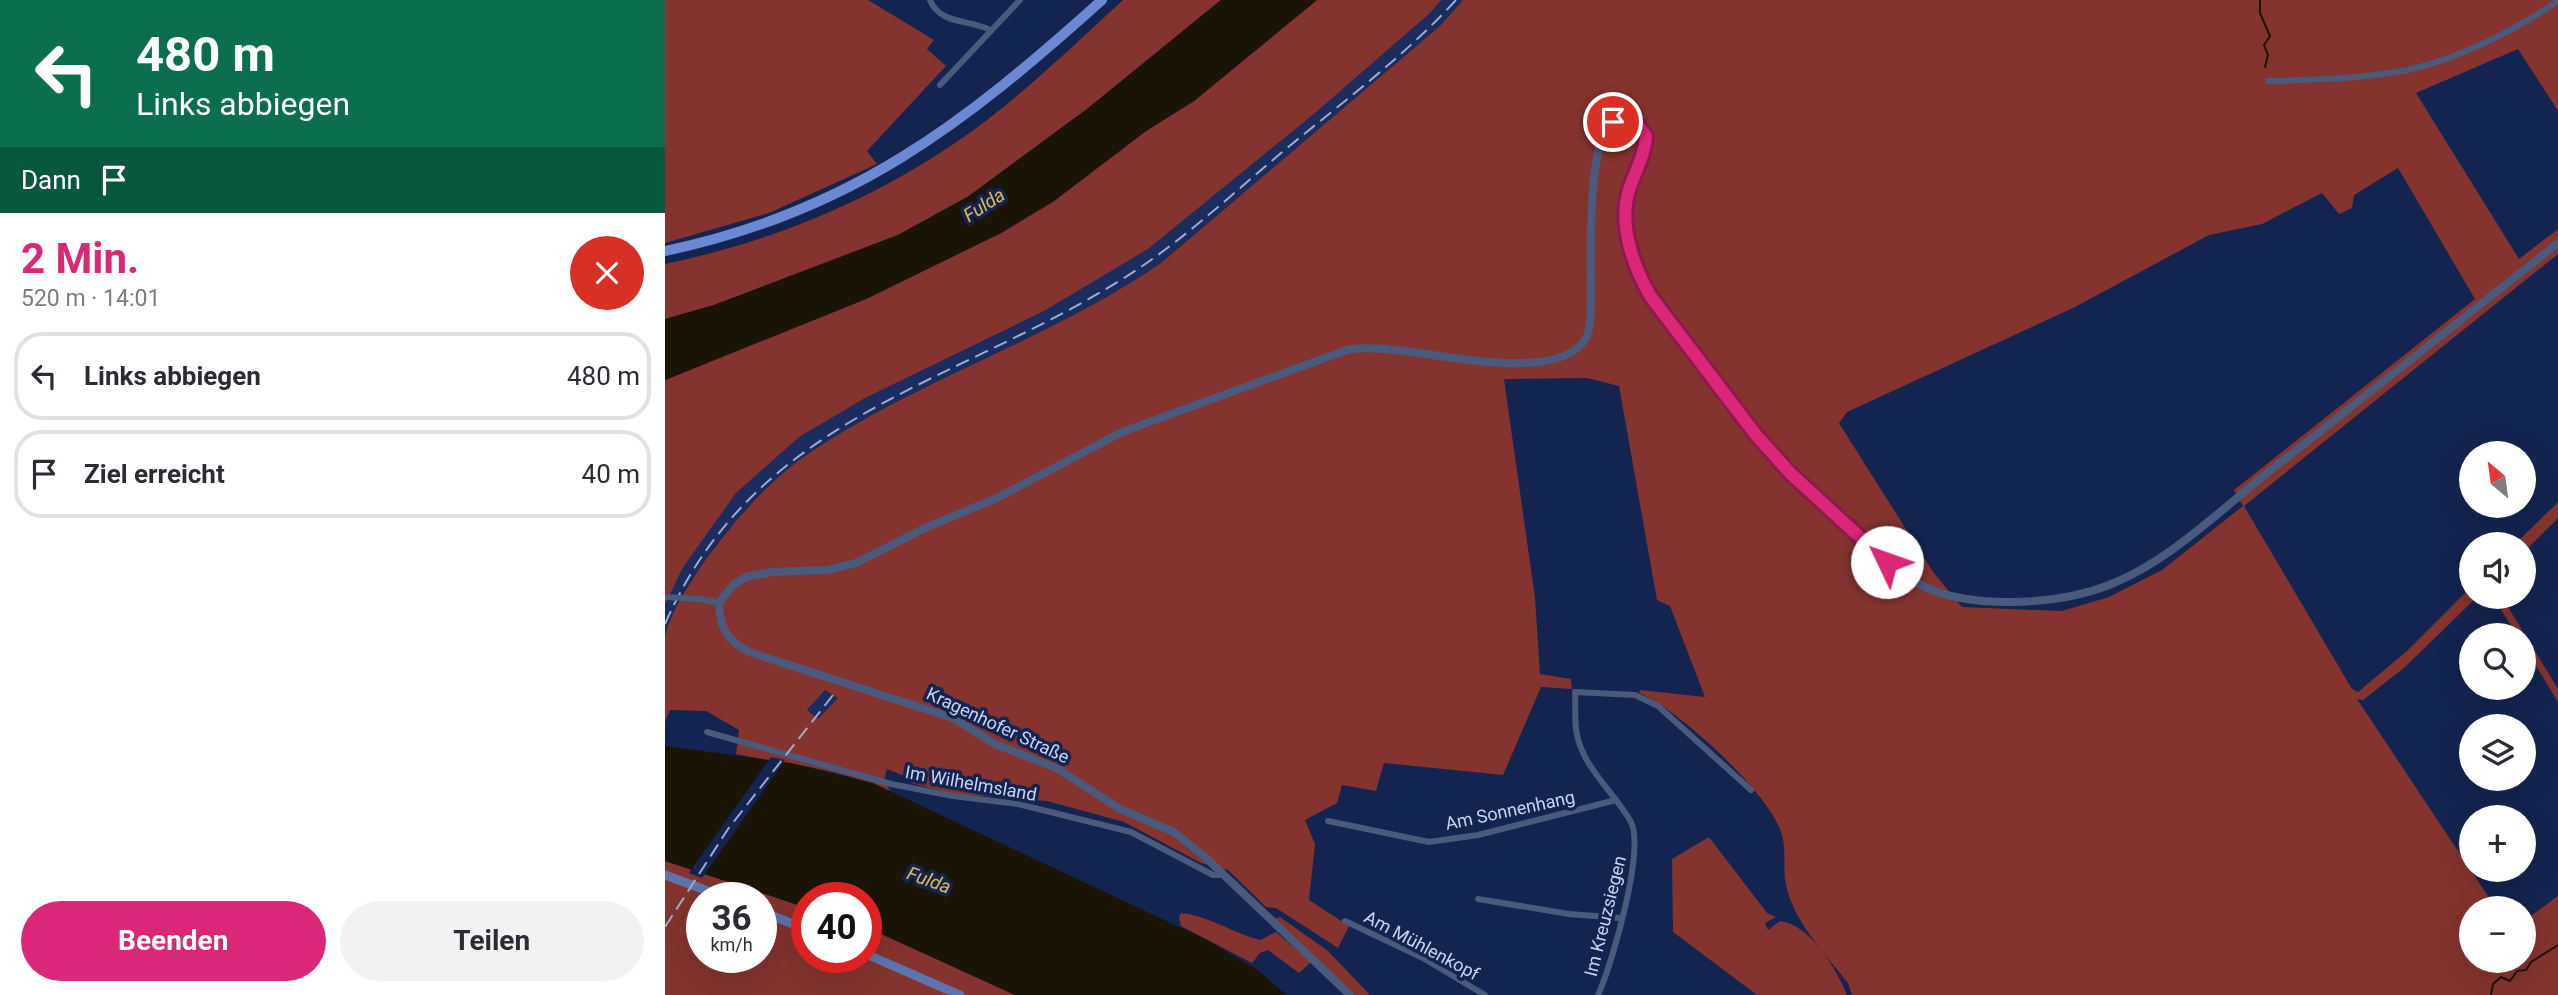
<!DOCTYPE html>
<html lang="de">
<meta charset="utf-8">
<style>
body{margin:0;font-family:Roboto,sans-serif;background:#f2f2f3;color:#2b2b33;height:100vh;display:flex;flex-direction:column;font-size:26px;white-space:nowrap}
*{box-sizing:border-box;margin:0}
p{font-size:23px;color:#7c7c81}
.icon{flex:none;width:38px;height:38px;fill:none;stroke:currentColor;stroke-width:2;stroke-linecap:round;stroke-linejoin:round}
.map{position:relative;flex:1;overflow:hidden}
.details{display:flex;flex-direction:column;background:#fff;width:665px}
.details>*{flex:none}
.top-card{background:#0b6e4f;color:#fff;overflow:hidden}
.needle{width:46px;rotate:331deg}
.controls{position:absolute;left:1794px;top:441px;display:grid;gap:14px}
.controls a{display:grid;place-items:center;width:77px;height:77px;border-radius:50%;background:#fff;box-shadow:0 7px 28px #0002;font-size:35px}
.speed{position:absolute;left:21px;top:882px;display:flex;gap:14px;font-size:35px;font-weight:700;text-align:center}
.speed>*{display:grid;place-content:center;width:91px;height:91px;border-radius:50%;background:#fff;box-shadow:0 7px 28px #0002;line-height:1}
.speed small{font-size:18px;font-weight:400}
.speed .limit{border:10px solid #d22;background:#fff;color:#111}
.pin{position:absolute;display:grid;place-items:center;width:60px;height:60px;color:#fff;margin:-30px;border:4px solid #fff;border-radius:50%;box-shadow:0 2px 7px #0007}
.me{position:absolute;width:77px;margin:-38px;rotate:312deg;stroke-linejoin:round;filter:drop-shadow(0 0 5px #0008)}
.turn{display:flex;align-items:center;gap:24px;height:147px;padding:0 21px;font-size:32px}
.turn .icon{width:91px;height:91px;stroke-width:2.5}
.turn b{display:block;font-size:49px;line-height:60px}
.then{display:flex;align-items:center;height:66px;padding:0 21px;background:#0003;gap:14px;font-size:26px}
.round{display:grid;place-items:center;flex:none;width:74px;height:74px;border-radius:37px;background:#f2f2f3}
.overview{display:flex;align-items:center;justify-content:space-between;height:119px;padding:0 21px}
h1{font-size:42px;font-weight:700;line-height:52px;color:#db2777}
.cta{display:flex;gap:14px;margin-top:auto;padding:14px 21px}
.cta a{flex:1;height:80px;border-radius:42px;background:#db2777;color:#fff;font-size:28px;font-weight:700;line-height:80px;text-align:center}
.cta a+a{background:#f2f2f3;color:#2b2b33}
ul{padding:0;list-style:none}
li{display:flex;align-items:center;gap:21px;height:88px;margin:0 14px 10px;padding:0 7px;border:4px solid #e1e1e2;border-radius:28px}
li div{flex:1}
li b{display:block;font-size:26px}
li em{font-style:normal}
main{display:flex;flex:1;min-height:0}
.map>svg:first-child{display:block}
</style>
<main>
<section class="details">
<div class="top-card">
<div class="turn"><svg class="icon" aria-label="left" viewBox="0 0 24 24"><path d="M17 20v-9H6M10 6l-5 5 5 5"/></svg><div><b>480 m</b>Links abbiegen</div></div>
<div class="then">Dann<svg class="icon" aria-label="arrive" viewBox="0 0 24 24"><path d="M6 21V4h12l-3 4 3 4H6"/></svg></div>
</div>
<div class="overview"><div><h1>2 Min.</h1><p>520 m · 14:01</p></div><a class="round" style="background:#d93025;color:#fff"><svg class="icon" aria-label="close" viewBox="0 0 24 24"><path d="M6 6l12 12M18 6L6 18"/></svg></a></div>
<ul>
<li><svg class="icon" aria-label="left" viewBox="0 0 24 24"><path d="M17 20v-9H6M10 6l-5 5 5 5"/></svg><div><b>Links abbiegen</b></div><em>480 m</em></li>
<li><svg class="icon" aria-label="arrive" viewBox="0 0 24 24"><path d="M6 21V4h12l-3 4 3 4H6"/></svg><div><b>Ziel erreicht</b></div><em>40 m</em></li>
</ul>
<div class="cta"><a>Beenden</a><a>Teilen</a></div>
</section>
<div class="map">
<svg width="1893" height="995" viewBox="0 0 1893 995">
<rect width="100%" height="100%" fill="#142450"/>
<g fill="#1b2c5e">
<path d="M776,0H798L775,26L496,263L449,296L143,453L86,504L55,539L24,584L0,636V605L17,569L71,493L134,436L200,398L379,311L483,249L650,113L765,13Z"/>
<path d="M160,690L173,698L154,719L142,711Z"/>
</g>
<g fill="#84332e" fill-rule="evenodd">
<path d="M0,0H203L269,40L262,49L281,66L202,151L212,164L104,213L0,243Z"/>
<path d="M458,0H556L422,109L304,196L233,235L49,305L0,319V264C114,240 219,196 314,126C365,88 411,43 458,0Z"/>
<path d="M652,0H776L765,13L650,113L483,249L379,311L200,398L134,437L71,493L17,569L0,605V380L201,299L336,233L389,201L481,131L529,101Z"/>
<path d="M798,0H1893V111L1853,49L1751,93L1854,259L1893,229V254L1579,506L1687,689L1693,692L1742,651L1806,587V597H1812L1740,667L1698,700L1692,699L1831,908H1806V961H1858L1859,921L1893,896V995H1187L1183,983C1160,954 1129,922 1121,885C1117,865 1123,846 1114,827C1097,787 1013,709 974,693L975,690L1040,697L1005,606L992,600L954,386L922,378L839,379L870,598L875,674L906,679L907,689L876,687L838,775L719,763L711,791L677,785L672,803L640,820L650,844L644,900L684,926L673,948L611,908L601,907L563,870L536,863L459,822L382,801L288,794L246,783V779L222,769L219,780L227,794C180,768 123,765 71,754L74,730L41,711L5,710L0,722C0,696 0,663 0,637C4,615 26,581 39,562C68,522 104,480 146,452C256,378 386,339 496,263L775,26ZM1733,168L1810,299L1569,490L1578,506L1497,570L1444,597L1397,611L1297,607L1268,572L1174,423L1182,412L1408,308L1544,235L1597,224L1657,193L1674,214L1687,208L1689,195ZM160,690L173,698L153,719L142,710Z"/>
<path d="M1893,502V518L1859,552L1858,544H1850Z"/>
<path d="M1828,597H1837L1893,689V702L1859,646L1858,635H1852Z"/>
<path d="M1044,837L1102,913L1111,917L1100,923L1103,930L1115,921C1146,925 1172,970 1182,995H1092L1008,932L1007,859Z"/>
<path d="M0,861L142,908V957H201V927L350,995H0ZM37,898H96V957H37Z"/>
<path d="M516,913C544,916 568,933 595,940L611,932L646,962L634,973L603,950L595,953L587,963L516,926L514,917Z"/>
<path d="M615,917L663,951L705,995H690L609,919Z"/>
</g>
<g fill="#1b1507">
<path d="M556,0H652L529,101L481,131L389,201L336,233L201,299L0,380V319L49,305L233,235L304,196L422,109Z"/>
<path d="M0,746L126,763L208,783L544,941L594,971L621,995H350L201,927V898H142V908L0,861Z"/>
</g>
<path fill="#142450" d="M106,757L120,760L37,878L24,873Z"/>
<g fill="none" stroke-linecap="round" stroke-linejoin="round">
<g stroke="#1b1507" stroke-width="2">
<path d="M1595,0V13L1605,36L1599,45L1603,55L1600,67"/>
<path d="M1826,995L1828,984L1836,977L1845,981L1852,971L1861,970L1866,962L1893,945"/>
</g>
<g stroke="#4a5a7d" stroke-width="6">
<path d="M265,0C275,25 304,19 325,30"/>
<path d="M1603,81C1649,80 1696,79 1742,70C1794,59 1850,30 1893,1"/>
<path d="M275,85L355,0"/>
<path d="M36,599L54,603"/>
<path d="M42,732L226,784L288,796L353,804L466,832L548,875H559"/>
<path d="M663,821L764,842L813,835L951,800"/>
<path d="M813,899L904,914L956,918"/>
<path d="M680,921L758,958L820,995"/>
<path d="M933,995C947,965 980,850 966,822C950,793 919,769 912,735C909,722 911,706 910,692L970,695L993,706L1086,790"/>
</g>
<path stroke="#4a5a7d" stroke-width="8" d="M685,995L540,857L509,832L455,809L393,769L330,744L288,718L84,652C63,641 54,628 54,603L68,585L81,577L106,572L162,570L191,563L260,528L332,498L457,432L682,350C734,338 892,395 922,336C935,310 906,100 968,119L981,136C980,165 960,189 961,219C963,279 1006,324 1040,369C1064,401 1088,433 1115,462C1151,500 1220,572 1267,590C1316,609 1396,604 1444,585C1505,561 1555,510 1606,470C1702,395 1797,319 1893,243"/>
<g stroke="#5d75ad" stroke-width="9">
<path d="M0,875L62,898"/>
<path d="M96,911L142,930"/>
<path d="M201,954L295,995"/>
</g>
<path stroke="#6b89d2" stroke-width="10" d="M0,251C186,212 299,124 437,0"/>
<g stroke="#9eaccc" stroke-width="2" stroke-dasharray="14 7" stroke-linecap="butt">
<path d="M0,624C90,417 287,386 459,278C515,243 565,196 616,153C675,104 739,57 791,0"/>
<path d="M0,927L63,829L168,695"/>
</g>
<path stroke="#4a5a7d" stroke-width="6" d="M0,597L36,599"/>
</g>
<g fill="none" stroke-linecap="round" stroke-linejoin="round">
<defs>
<path id="route" d="M948,122L957,118L968,119L981,136C980,156 969,173 963,193C954,227 969,268 986,297L1091,435L1125,473L1222,562"/>
</defs>
<use href="#route" stroke="#8e194d" stroke-width="18"/>
<use href="#route" stroke="#db2777" stroke-width="12"/>
</g>
<g text-anchor="middle" dominant-baseline="central" stroke-width="7" stroke-linejoin="round" paint-order="stroke">
<g font-size="18" fill="#c7d4f1" stroke="#142450">
<text transform="translate(333 725) rotate(25)">Kragenhofer Straße</text>
<text transform="translate(306 783) rotate(10)">Im Wilhelmsland</text>
<text transform="translate(845 810) rotate(-12)">Am Sonnenhang</text>
<text transform="translate(940 916) rotate(-76)">Im Kreuzsiegen</text>
<text transform="translate(757 945) rotate(28)">Am Mühlenkopf</text>
</g>
<g font-size="19" font-style="italic" fill="#e5b84e" stroke="#142450">
<text transform="translate(319 205) rotate(-33)">Fulda</text>
<text transform="translate(264 880) rotate(20)">Fulda</text>
</g>
</g>
</svg>
<div class="controls">
<a><svg class="needle" viewBox="-14 -14 28 28"><path d="M0-13l5 13h-10z" fill="#e53935"/><path d="M0 13l5-13h-10z" fill="#7c7c81"/></svg></a>
<a><svg class="icon" aria-label="sound" viewBox="0 0 24 24"><path d="M4 9h4l5-4v14l-5-4H4zM17 9q2 3 0 6"/></svg></a>
<a><svg class="icon" aria-label="search" viewBox="0 0 24 24"><circle cx="10" cy="10" r="6"/><path d="M15 15l6 6"/></svg></a>
<a><svg class="icon" aria-label="layers" viewBox="0 0 24 24"><path d="M12 4l9 5-9 5-9-5zM3 14l9 5 9-5"/></svg></a>
<a>+</a>
<a>−</a>
</div>
<div class="speed"><div>36<small>km/h</small></div><div class="limit">40</div></div>
<div class="pin" style="left:948px;top:122px;background:#d93025"><svg class="icon" aria-label="arrive" viewBox="0 0 24 24"><path d="M6 21V4h12l-3 4 3 4H6"/></svg></div>
<svg class="me" style="left:1222px;top:562px" viewBox="-20 -20 40 40"><circle r="19" fill="#fff"/><path d="M0-13L10 11 0 6-10 11z" fill="#db2777"/></svg>
</div>
</main>
